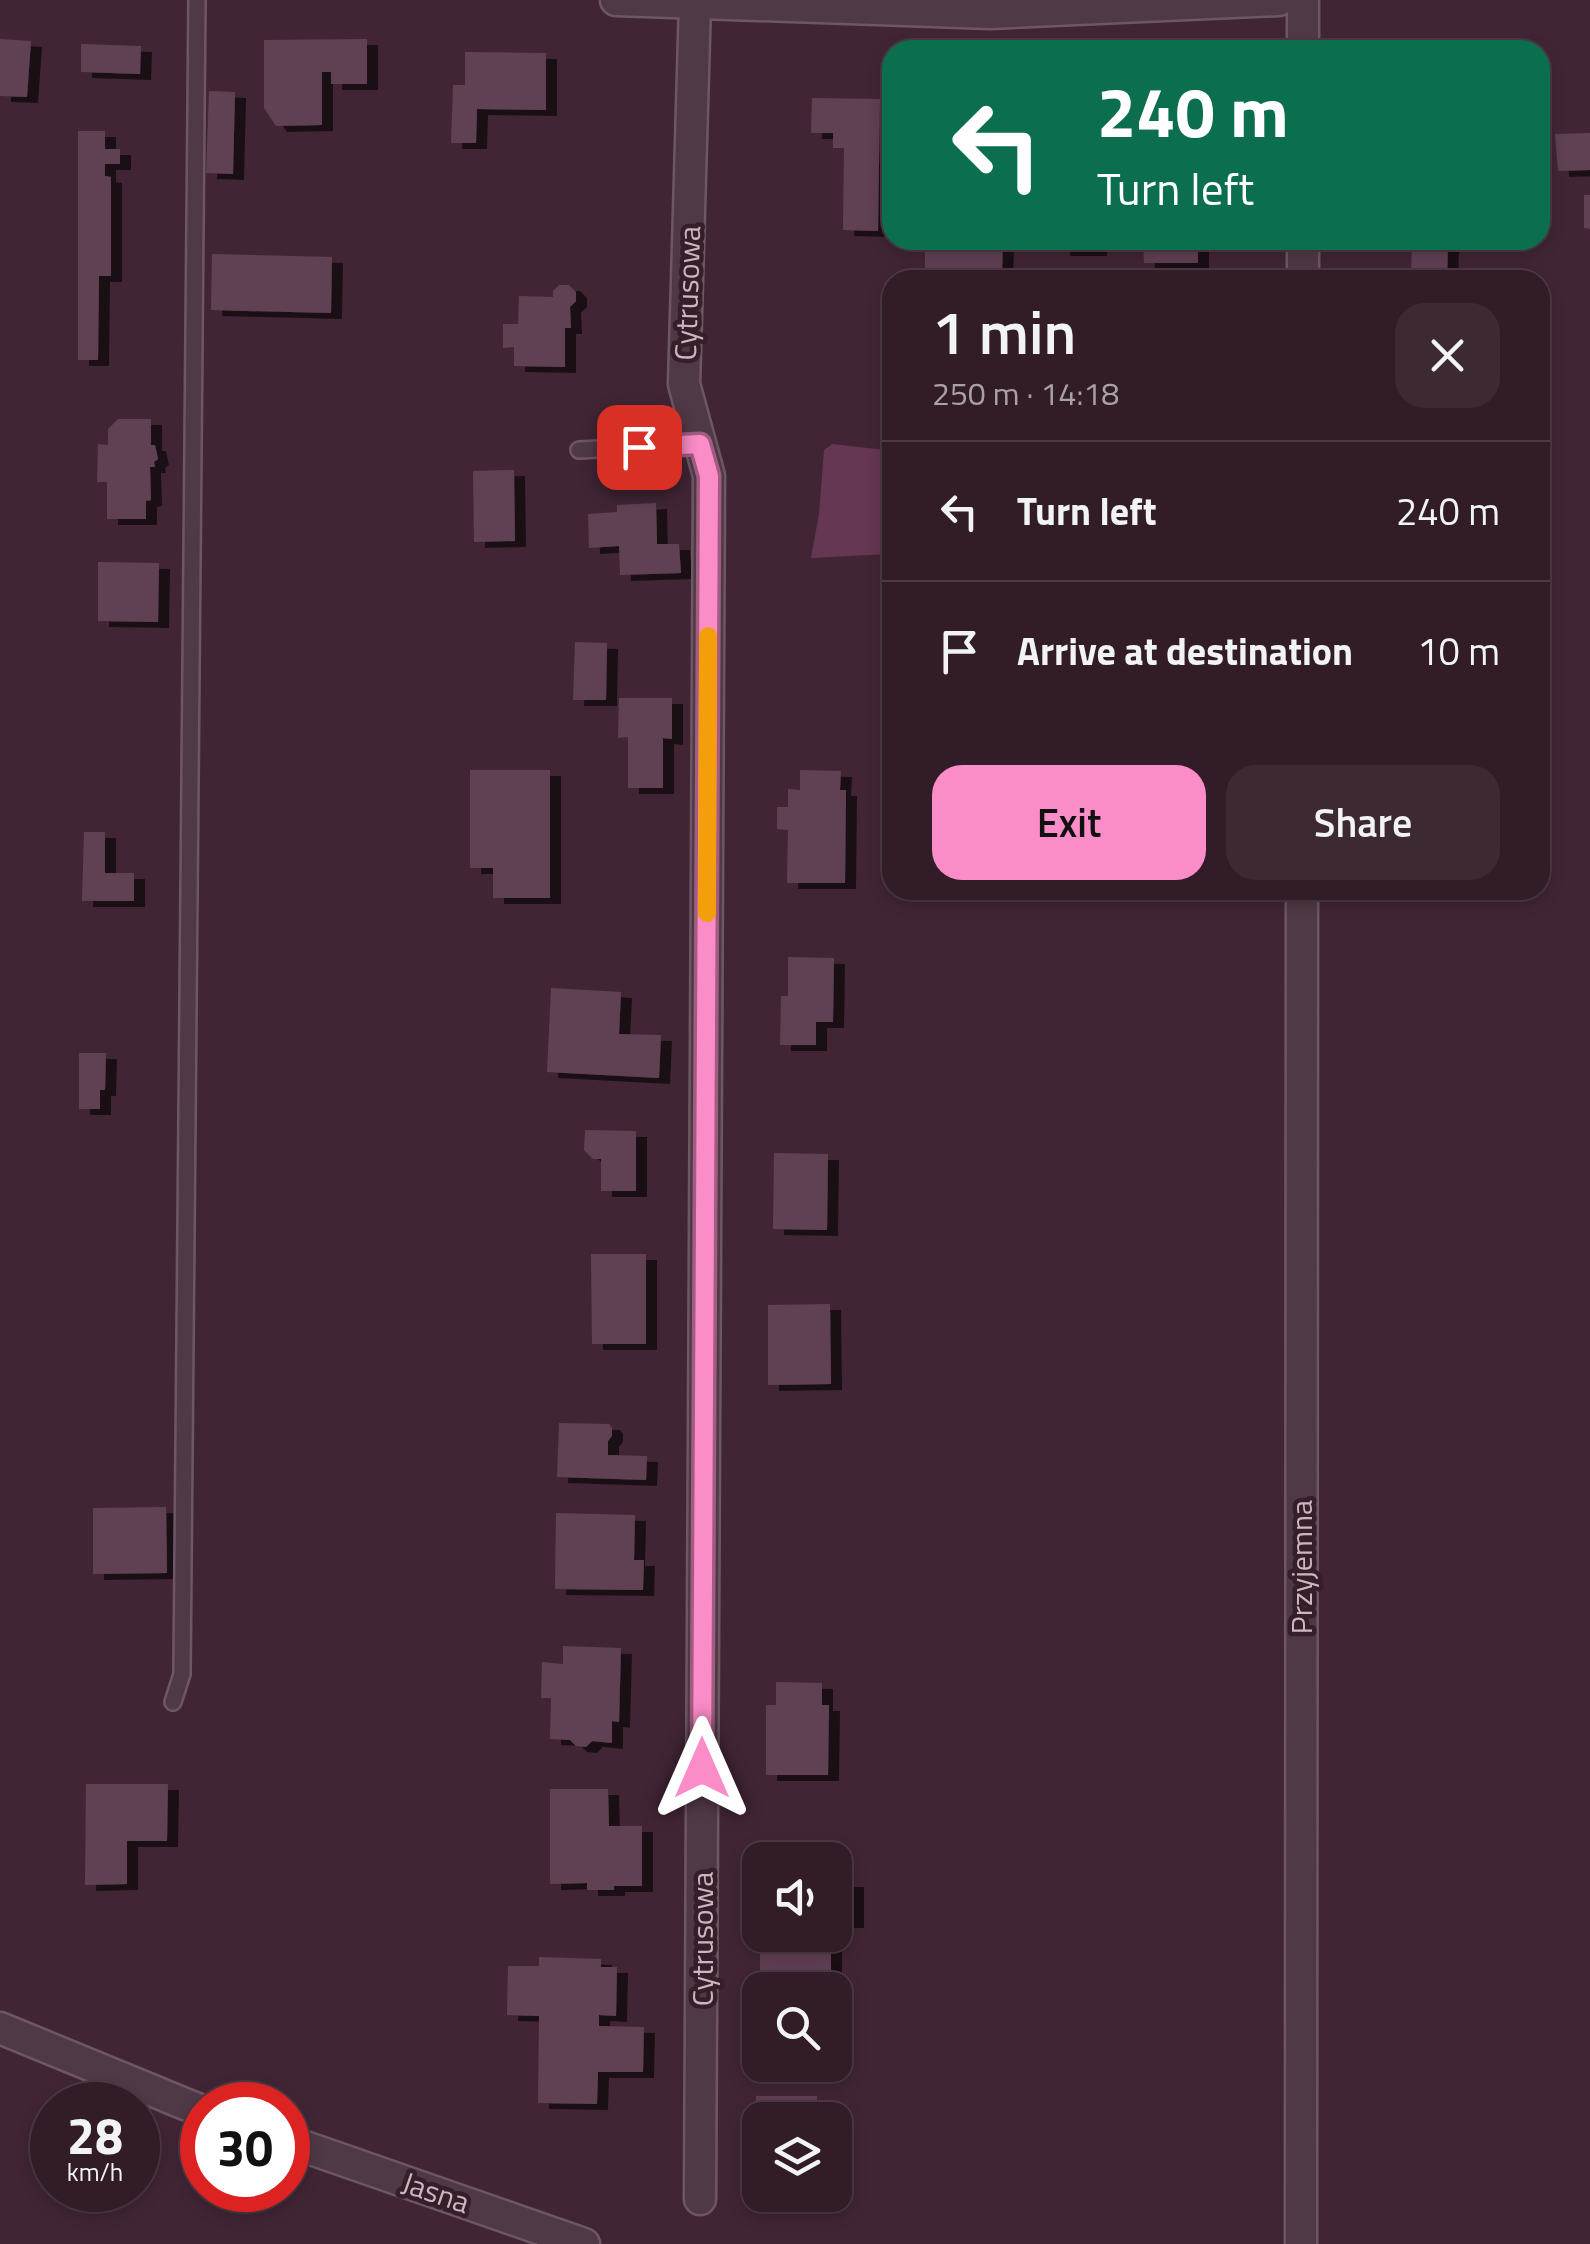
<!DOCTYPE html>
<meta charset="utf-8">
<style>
body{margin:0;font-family:"Titillium Web",sans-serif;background:#3d2934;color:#f1f3f6;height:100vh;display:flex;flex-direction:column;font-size:38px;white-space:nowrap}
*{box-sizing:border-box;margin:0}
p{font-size:32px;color:#a8a1a8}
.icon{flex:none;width:55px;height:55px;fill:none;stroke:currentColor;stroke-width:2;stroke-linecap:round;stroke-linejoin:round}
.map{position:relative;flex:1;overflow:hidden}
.drawer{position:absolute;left:882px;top:270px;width:668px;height:630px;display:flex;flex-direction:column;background:#311c28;border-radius:30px;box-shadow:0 5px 15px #0003,0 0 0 2px #4c3a45}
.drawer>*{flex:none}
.hud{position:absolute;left:882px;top:40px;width:668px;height:210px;border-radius:30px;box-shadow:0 5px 15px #0003,0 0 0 2px #4c3a45;background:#0b6e4f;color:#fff;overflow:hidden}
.tools{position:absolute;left:742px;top:1842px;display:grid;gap:20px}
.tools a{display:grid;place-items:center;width:110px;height:110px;border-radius:20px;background:#311c28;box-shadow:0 5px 15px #0003,0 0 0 2px #4c3a45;font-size:50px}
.speed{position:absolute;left:30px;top:2082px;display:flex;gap:20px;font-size:50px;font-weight:700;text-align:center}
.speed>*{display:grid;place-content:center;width:130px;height:130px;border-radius:50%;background:#311c28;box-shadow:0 5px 15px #0003,0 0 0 2px #4c3a45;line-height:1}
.speed small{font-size:25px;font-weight:400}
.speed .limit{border:15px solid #d22;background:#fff;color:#111}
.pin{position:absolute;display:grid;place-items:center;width:85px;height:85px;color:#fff;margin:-42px;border-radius:20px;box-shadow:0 5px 15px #0006}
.me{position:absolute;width:110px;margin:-55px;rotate:0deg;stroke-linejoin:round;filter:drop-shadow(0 0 8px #0008)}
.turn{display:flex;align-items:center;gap:35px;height:210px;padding:0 50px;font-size:45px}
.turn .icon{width:130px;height:130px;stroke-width:2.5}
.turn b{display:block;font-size:70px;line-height:85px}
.round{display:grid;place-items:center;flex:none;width:105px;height:105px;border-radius:30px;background:#3d2934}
.summary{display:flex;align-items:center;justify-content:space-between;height:170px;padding:0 50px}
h1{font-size:60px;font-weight:600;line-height:75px}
.action{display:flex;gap:20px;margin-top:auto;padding:20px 50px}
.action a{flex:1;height:115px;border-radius:30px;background:#fa8cc7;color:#111;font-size:40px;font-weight:600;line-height:115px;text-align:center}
.action a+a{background:#3d2934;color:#f1f3f6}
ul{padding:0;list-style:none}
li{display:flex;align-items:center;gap:30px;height:140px;padding:0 50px;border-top:2px solid #4c3a45}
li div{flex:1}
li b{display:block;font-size:38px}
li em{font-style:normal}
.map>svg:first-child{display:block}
</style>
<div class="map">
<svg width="1590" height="2244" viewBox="0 0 1590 2244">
<defs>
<filter id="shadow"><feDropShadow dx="11" dy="6" stdDeviation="0" flood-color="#0009"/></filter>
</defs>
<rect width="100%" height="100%" fill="#412535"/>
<path fill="#663752" d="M832,444L885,450L889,554L811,558L819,514L824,450Z"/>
<g fill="#614153" filter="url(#shadow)">
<path d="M0,39L31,41L27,97L0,96Z"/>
<path d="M367,39V84H331V72H322V125L276,126L264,108V40Z"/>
<path d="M81,44L141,46L140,74L81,72Z"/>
<path d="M465,52L546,53V110L477,109L476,143H451L453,85H465Z"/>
<path d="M209,91L235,92L233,174L206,173Z"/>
<path d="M812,98L880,99L878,231L843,230L844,148H833V133H811Z"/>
<path d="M78,131H105V149H120V164H105V176L111,177V276H99L98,360H78Z"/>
<path d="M1590,133V170L1558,171L1555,134Z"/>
<path d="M1584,195H1590V229L1584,228Z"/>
<path d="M925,240H1003L1002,275H993V280H941V274H925Z"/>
<rect x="1059" y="240" width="37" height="10"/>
<path d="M1143,240H1198V263H1144Z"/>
<path d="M1412,242L1448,243L1447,280H1411Z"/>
<path d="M212,254L332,257L331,313L211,310Z"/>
<path d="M559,285H569L576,292V301L570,307L571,328H565V367L514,366V347L503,348V324H518L519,296L553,297V291Z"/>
<path d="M118,419H151V445H155L158,459L154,462L155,467H150L151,500L146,501V519H107V482H97L98,444L108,445V429Z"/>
<path d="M514,470L515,541L474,542L473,471Z"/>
<path d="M656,503L657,544H679L681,573L620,575L619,546L589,548L588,514L617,512V505Z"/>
<path d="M98,562L159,563L158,622L98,621Z"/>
<path d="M575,642L607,643L606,700H573Z"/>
<path d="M619,698H672V739L663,738V788H628V737L618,738Z"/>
<path d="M470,770H550V898H493V868H470Z"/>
<path d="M800,770L841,771L840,790H846L845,883H787L788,830L777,829V807H788V789L800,790Z"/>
<path d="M84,832H105V873H134V901H82Z"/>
<path d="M788,957L834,958L833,1022H816V1045H780L781,996H788Z"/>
<path d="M551,988L621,992L619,1034L661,1035L659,1078L547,1072Z"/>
<path d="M79,1053H106L105,1090H100V1109H79Z"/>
<path d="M585,1130L636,1131V1191H601V1159H593L584,1150Z"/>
<path d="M774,1153L828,1154L827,1230L773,1229Z"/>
<path d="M591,1254H646V1344H592Z"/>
<path d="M830,1304L831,1384L768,1385V1305Z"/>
<path d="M559,1423L609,1424L612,1428V1436L608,1441V1455L647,1456L646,1480L557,1477Z"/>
<path d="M166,1507L167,1573L93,1574V1508Z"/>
<path d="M556,1513L635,1515L634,1560H644L643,1590L555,1589Z"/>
<path d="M563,1646L621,1648L619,1722L612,1721V1743L592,1741L586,1747L576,1746L570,1740L550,1739L551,1698H541L542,1662L563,1664Z"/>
<path d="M776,1682L822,1683V1705H829L828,1775H766V1705H776Z"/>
<path d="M86,1784H168L167,1841H127V1884L85,1885Z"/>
<path d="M550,1789H608L609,1826H642V1886H614V1890H587V1883L550,1884Z"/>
<rect x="835" y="1881" width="18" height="41"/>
<path d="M760,1935H831V1990H766V1972H760Z"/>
<path d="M539,1957L601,1959V1967H617L616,2016L599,2015V2026L644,2027L643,2072H598L597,2104L538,2103L539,2016L507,2015L508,1966H539Z"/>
<path d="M756,2096H817L816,2120H760V2162H746L747,2115L756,2116Z"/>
</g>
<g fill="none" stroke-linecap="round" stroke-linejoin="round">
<defs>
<g id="service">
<path d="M579,450L700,444"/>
<path d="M173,1702L182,1674L197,0"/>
</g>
<g id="minor">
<path d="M616,0L990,13L1279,0"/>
<path d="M695,3L684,384L709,476L700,2199"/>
<path d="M1303,50V0"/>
<path d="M1303,280V240"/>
<path d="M0,2028L202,2111"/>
<path d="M288,2141L584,2244"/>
<path d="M1301,2244L1302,890"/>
</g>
</defs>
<use href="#service" stroke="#6e5764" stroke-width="20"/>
<use href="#minor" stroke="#6e5764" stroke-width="35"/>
<use href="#service" stroke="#503946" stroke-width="15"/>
<use href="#minor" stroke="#503946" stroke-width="30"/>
</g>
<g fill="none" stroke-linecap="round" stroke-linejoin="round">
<defs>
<path id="route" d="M639,447L700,444L709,476L702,1768"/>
</defs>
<use href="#route" stroke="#a25b81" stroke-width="25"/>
<use href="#route" stroke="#fa8cc7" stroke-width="18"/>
<path stroke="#f59e0b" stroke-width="18" d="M707,913L708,636"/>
</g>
<g text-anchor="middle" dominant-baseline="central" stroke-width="9" stroke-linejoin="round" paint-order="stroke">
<g font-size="30" fill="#cbb6c1" stroke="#361e2b">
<text transform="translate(687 293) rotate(-88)">Cytrusowa</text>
<text transform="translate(1301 1567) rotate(-90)">Przyjemna</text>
<text transform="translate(702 1939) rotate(-90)">Cytrusowa</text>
<text transform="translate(436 2192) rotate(19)">Jasna</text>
</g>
</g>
</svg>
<div class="tools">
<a><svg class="icon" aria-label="sound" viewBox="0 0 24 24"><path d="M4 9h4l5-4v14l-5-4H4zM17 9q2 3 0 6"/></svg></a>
<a><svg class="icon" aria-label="search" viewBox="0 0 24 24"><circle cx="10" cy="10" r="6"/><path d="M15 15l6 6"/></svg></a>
<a><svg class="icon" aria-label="layers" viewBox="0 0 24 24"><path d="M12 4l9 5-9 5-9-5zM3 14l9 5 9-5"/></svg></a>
</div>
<div class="speed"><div>28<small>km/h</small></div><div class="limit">30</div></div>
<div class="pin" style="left:639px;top:447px;background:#d93025"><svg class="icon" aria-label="arrive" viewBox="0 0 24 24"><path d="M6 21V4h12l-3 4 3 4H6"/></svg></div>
<svg class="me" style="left:702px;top:1768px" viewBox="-20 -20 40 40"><path d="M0-17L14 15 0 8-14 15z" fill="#fa8cc7" stroke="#fff" stroke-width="4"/></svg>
<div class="hud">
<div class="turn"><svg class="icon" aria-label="left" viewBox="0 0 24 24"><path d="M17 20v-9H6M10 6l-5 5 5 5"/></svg><div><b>240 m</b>Turn left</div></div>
</div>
<section class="drawer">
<div class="summary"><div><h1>1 min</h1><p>250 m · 14:18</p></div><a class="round"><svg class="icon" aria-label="close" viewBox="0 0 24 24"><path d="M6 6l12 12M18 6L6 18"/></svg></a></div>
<ul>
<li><svg class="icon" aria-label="left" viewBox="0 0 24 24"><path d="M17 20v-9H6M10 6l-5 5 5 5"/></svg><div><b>Turn left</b></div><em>240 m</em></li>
<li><svg class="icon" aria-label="arrive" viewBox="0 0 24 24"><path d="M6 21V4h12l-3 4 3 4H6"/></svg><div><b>Arrive at destination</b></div><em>10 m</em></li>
</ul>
<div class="action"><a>Exit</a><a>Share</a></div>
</section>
</div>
